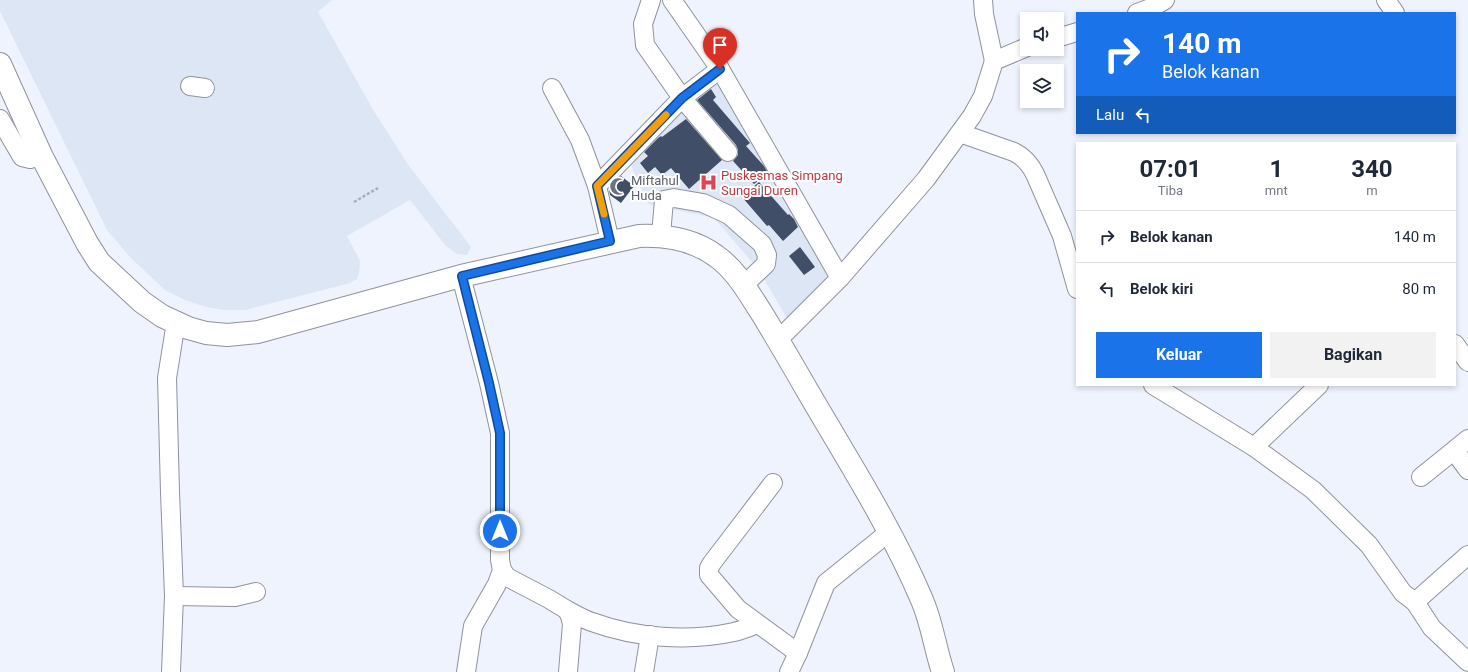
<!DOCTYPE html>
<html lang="id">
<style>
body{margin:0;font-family:Roboto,sans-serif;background:#f2f2f3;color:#1f2937;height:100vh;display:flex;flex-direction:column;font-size:15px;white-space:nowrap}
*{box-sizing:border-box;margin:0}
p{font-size:13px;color:#747a83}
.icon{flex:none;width:22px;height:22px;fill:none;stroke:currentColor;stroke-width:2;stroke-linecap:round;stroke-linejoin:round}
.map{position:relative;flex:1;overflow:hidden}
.details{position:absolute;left:1076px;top:142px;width:380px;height:244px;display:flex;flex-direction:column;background:#fff;border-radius:0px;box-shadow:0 2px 6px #0003}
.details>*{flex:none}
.guide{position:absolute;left:1076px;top:12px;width:380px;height:122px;border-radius:0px;box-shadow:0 2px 6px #0003;background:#1a73e8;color:#fff;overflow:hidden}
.buttons{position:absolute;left:1020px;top:12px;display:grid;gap:8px}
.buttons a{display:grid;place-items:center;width:44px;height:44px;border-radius:0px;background:#fff;box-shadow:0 2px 6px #0003;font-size:20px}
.pin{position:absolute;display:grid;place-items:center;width:34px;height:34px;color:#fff;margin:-41px -17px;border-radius:50% 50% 50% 0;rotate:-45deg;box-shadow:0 0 4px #0007}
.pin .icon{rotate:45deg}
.me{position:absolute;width:44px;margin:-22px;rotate:0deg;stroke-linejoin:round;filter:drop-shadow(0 0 3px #0008)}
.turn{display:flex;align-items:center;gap:14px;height:84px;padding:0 20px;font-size:18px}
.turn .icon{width:52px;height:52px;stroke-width:2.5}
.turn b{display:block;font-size:28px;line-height:34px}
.then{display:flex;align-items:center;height:38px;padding:0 20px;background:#0003;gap:8px;font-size:15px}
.eta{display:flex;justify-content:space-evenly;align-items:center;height:68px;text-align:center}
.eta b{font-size:24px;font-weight:700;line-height:28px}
.button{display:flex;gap:8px;margin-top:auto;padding:8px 20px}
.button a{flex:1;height:46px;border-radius:0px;background:#1a73e8;color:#fff;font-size:16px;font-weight:700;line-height:46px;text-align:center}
.button a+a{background:#f2f2f3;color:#1f2937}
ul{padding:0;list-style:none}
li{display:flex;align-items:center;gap:12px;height:52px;padding:0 20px;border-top:1px solid #e0e1e3}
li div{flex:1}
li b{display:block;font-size:15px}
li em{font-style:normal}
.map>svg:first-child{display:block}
</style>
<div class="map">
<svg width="1468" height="672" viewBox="0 0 1468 672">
<rect width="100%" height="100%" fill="#eef3fd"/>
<g fill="#dde6f5">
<path d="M0,0H332L318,12L375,113L409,166L471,247L467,255L457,254L446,246L410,200L347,236L360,261L359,274L357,279L350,283L245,310H224L206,307L185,300L165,290L130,257L107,230L0,11Z"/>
<path d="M717,75L826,266L828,277L824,289L789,322L759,270L714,218L648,204L629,161Z"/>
</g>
<g fill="#414e67">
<path d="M711,89L716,97L713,100L750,143L746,146L764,166L768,173L754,184L733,161L738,155V150L736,145L697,100Z"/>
<path d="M686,119L722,160L689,189L671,168L662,175L655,167L648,173L640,163L648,156L644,152L658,138L661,136L662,137Z"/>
<path d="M621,176L634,186L621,203L610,195L609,189Z"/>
<path d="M759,182L788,215L789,214L794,219L798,227L783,241L769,225L767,226L742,197Z"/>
<path d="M800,247L815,267L804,275L789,256Z"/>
</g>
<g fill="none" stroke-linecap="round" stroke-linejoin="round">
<defs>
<g id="minor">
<path d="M651,0L643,24L645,45L682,98L728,152"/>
<path d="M672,0L720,69L840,278"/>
<path d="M983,0L984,14L994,61"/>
<path d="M1386,0L1395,13"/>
<path d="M1137,13L1153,7L1165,0"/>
<path d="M1057,38L1077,32"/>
<path d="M190,86L205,88"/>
<path d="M552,88L580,140L597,186L610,241"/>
<path d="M0,119L22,157L30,159L41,155"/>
<path d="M960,133L1014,152C1024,157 1030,164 1035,174L1062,236L1077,289"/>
<path d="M597,186L682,98L720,69"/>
<path d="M661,235L664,200L674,198L703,203L729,215L762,244L767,255L766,264L744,285"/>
<path d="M461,276L489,383L500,433V560L502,570L507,577L549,599L567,610L570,616L572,624L568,672"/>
<path d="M778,340L840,278L926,179L972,116L983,96L994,61L1027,47"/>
<path d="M1455,344L1468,362"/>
<path d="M1153,385L1254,447L1313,490L1369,545L1403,593L1415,602"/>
<path d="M1468,439L1457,448L1460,459L1468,470"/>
<path d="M1254,447L1319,385"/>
<path d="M1421,477L1457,448"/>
<path d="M773,483L712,563L709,568V575L738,609L798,653"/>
<path d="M1468,555L1415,602L1432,628L1468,662"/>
<path d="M174,596L235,597L256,592"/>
<path d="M567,610C575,614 583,619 592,622C636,638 688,642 734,632C742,630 750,627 757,624"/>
<path d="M171,672L174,596L170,492L167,378L176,322"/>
<path d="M466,672L473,626L497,584L502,570"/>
<path d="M644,672L650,635"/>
<path d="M789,672L798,653L826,583L889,532"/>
</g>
<path id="highway" d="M0,64L41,155L87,243L99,262L142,302L162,316L188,328L206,333L227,335L258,332L461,276L639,236C666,235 693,239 716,256C736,270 748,292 761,312C777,338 792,364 807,390C847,459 891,527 922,600C932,623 935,648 943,672"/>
</defs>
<use href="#minor" stroke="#8f939c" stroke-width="20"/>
<use href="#highway" stroke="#8f939c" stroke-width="24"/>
<path stroke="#aaaeb6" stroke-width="2.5" stroke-dasharray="3 2" stroke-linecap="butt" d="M354,202L378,188"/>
<use href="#minor" stroke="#fff" stroke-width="18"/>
<use href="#highway" stroke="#fff" stroke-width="22"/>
</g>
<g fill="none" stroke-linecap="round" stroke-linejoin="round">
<defs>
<path id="route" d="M500,531V433L489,383L462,276L610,241L597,186L682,98L720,69"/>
</defs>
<use href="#route" stroke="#114b97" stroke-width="10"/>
<use href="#route" stroke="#1a73e8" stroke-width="7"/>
<path stroke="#f59e0b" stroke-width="7" d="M604,214L597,186L666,115"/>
</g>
<defs>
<symbol id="hospital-bare" viewBox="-9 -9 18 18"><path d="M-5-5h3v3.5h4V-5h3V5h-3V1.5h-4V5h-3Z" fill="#e0444e" stroke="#fff" stroke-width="2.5" paint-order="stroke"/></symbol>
<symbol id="mosque-bare" viewBox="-9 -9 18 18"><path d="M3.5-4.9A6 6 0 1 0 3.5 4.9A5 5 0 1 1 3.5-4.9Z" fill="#6b7280" stroke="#fff" stroke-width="2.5" paint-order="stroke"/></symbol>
</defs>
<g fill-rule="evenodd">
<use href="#hospital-bare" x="696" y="170" width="25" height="25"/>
<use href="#mosque-bare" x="606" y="174" width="25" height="25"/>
</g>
<g text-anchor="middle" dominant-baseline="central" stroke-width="4" stroke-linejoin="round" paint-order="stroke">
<g font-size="13" fill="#be3a42" stroke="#fff" text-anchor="start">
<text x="721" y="175">Puskesmas Simpang<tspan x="721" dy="15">Sungai Duren</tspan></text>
</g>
<g font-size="13" fill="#5b616d" stroke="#fff" text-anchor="start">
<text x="631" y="180">Miftahul<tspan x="631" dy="15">Huda</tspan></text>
</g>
</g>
</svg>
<div class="buttons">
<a><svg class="icon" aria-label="sound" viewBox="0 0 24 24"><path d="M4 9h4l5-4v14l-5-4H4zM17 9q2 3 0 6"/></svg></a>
<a><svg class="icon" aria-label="layers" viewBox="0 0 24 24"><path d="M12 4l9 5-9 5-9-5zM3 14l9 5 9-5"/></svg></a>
</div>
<div class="pin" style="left:720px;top:69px;background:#d93025"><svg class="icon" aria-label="arrive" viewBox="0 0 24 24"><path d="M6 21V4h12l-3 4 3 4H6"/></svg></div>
<svg class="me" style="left:500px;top:531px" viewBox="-20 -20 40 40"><circle r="17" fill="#1a73e8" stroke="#fff" stroke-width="3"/><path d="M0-11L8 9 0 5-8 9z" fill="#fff"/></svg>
<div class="guide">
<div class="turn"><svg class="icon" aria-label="right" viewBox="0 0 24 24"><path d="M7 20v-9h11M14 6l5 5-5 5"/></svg><div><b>140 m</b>Belok kanan</div></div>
<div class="then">Lalu<svg class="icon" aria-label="left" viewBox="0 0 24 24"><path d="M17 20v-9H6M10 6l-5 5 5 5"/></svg></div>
</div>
<section class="details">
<div class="eta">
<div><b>07:01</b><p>Tiba</p></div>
<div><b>1</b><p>mnt</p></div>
<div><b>340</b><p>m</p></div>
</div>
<ul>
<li><svg class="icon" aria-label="right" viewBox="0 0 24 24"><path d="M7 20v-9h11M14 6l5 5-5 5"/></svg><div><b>Belok kanan</b></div><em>140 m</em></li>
<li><svg class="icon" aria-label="left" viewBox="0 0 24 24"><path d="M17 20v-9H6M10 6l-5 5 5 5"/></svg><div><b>Belok kiri</b></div><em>80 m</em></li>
</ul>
<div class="button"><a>Keluar</a><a>Bagikan</a></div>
</section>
</div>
